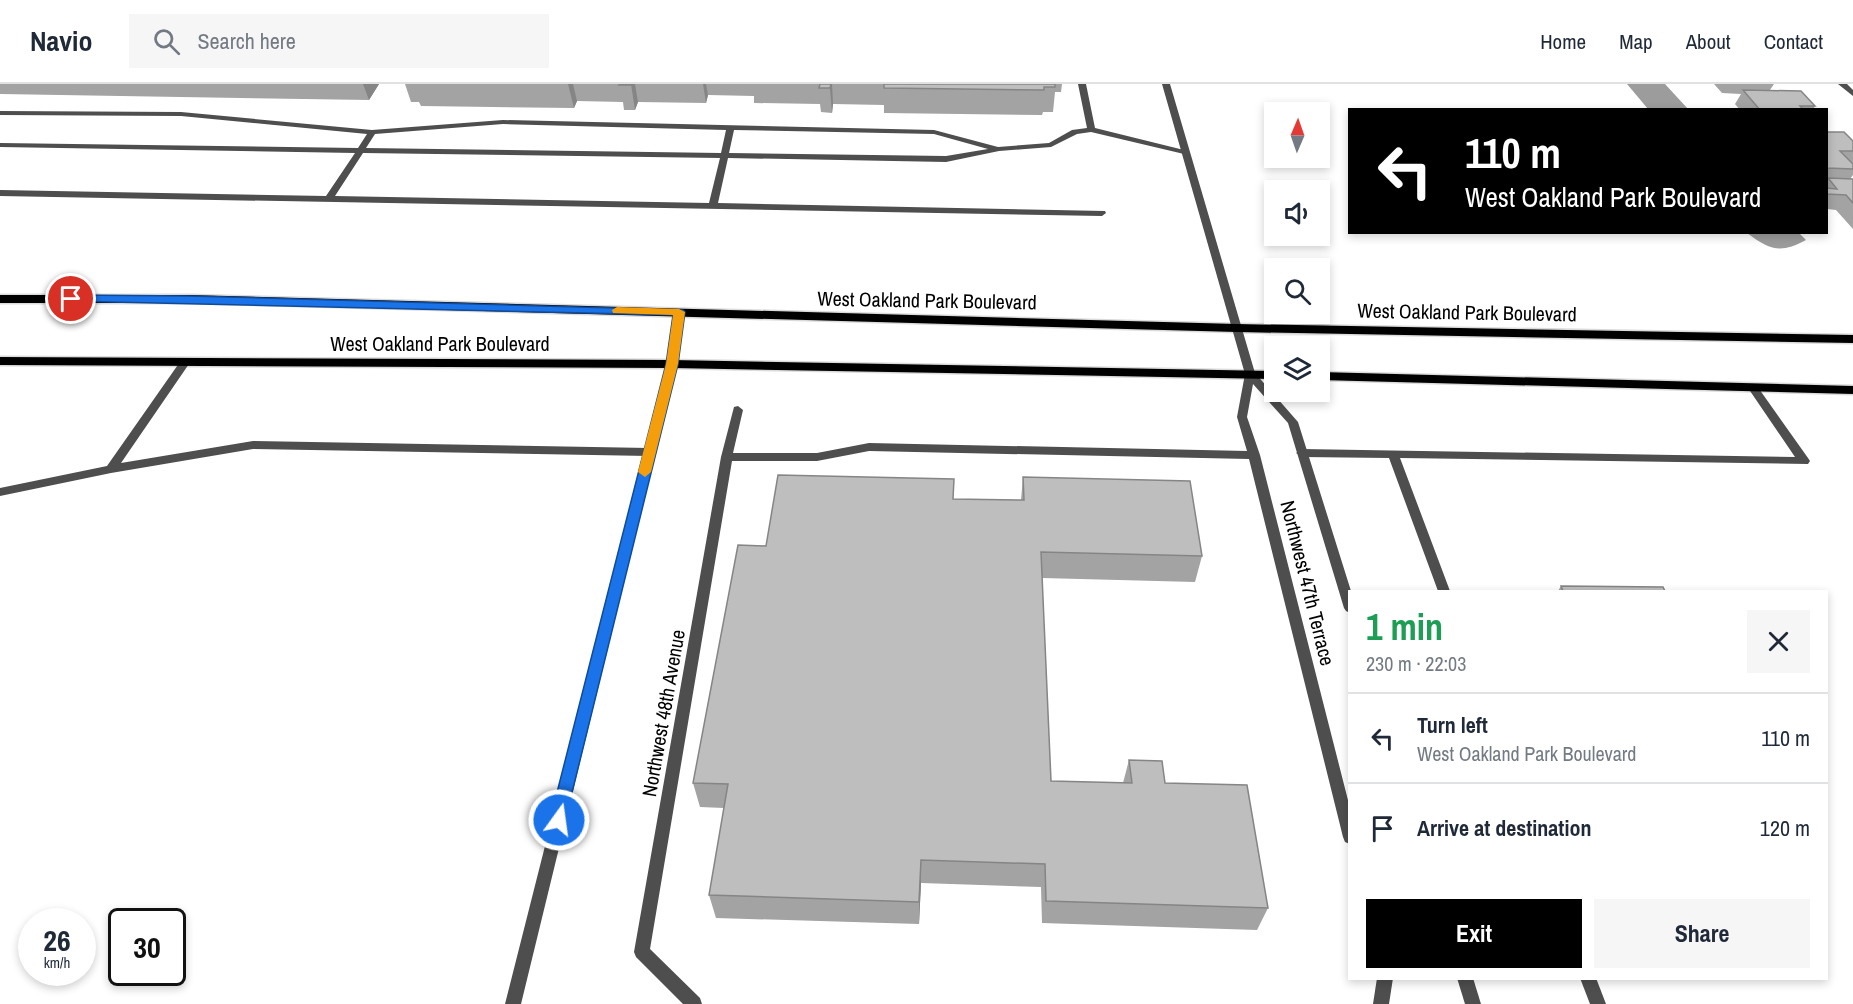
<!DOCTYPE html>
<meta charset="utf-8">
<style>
body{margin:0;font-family:"Archivo Narrow",sans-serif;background:#f6f6f7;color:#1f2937;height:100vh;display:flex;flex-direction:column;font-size:22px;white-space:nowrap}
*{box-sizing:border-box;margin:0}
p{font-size:20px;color:#747a83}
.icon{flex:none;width:33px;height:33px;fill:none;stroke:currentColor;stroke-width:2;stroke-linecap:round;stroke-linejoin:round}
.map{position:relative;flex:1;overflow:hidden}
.drawer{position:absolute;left:1348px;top:506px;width:480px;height:390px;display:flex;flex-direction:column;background:#fff;border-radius:0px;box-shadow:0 3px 9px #0003}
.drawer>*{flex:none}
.banner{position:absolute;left:1348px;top:24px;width:480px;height:126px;border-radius:0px;box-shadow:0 3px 9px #0003;background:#000;color:#fff;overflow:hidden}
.needle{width:39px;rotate:2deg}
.controls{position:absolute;left:1264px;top:18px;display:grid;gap:12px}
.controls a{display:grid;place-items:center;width:66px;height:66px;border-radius:0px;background:#fff;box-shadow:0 3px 9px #0003;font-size:30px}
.speed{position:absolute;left:18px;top:824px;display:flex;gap:12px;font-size:30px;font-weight:700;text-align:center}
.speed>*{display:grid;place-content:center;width:78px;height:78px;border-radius:50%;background:#fff;box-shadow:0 3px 9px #0003;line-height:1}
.speed small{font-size:15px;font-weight:400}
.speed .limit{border:3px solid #111;border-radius:9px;background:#fff;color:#111}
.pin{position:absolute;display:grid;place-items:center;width:51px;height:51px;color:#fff;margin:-26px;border:3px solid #fff;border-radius:50%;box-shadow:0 2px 6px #0007}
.me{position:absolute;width:66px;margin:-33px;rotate:14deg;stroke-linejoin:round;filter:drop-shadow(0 0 4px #0008)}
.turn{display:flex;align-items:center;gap:21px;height:126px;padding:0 18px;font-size:27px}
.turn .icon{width:78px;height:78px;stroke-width:2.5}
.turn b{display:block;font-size:42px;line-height:51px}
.round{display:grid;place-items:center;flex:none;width:63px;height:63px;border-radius:0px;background:#f6f6f7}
.head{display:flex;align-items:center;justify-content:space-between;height:102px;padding:0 18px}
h1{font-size:36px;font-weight:800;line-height:45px;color:#1e9e55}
.primary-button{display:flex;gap:12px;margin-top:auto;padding:12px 18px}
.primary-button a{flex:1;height:69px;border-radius:0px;background:#000;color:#fff;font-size:24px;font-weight:800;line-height:69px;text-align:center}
.primary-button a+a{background:#f6f6f7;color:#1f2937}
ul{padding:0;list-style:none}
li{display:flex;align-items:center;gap:18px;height:90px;padding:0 18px;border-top:2px solid #e0e1e3}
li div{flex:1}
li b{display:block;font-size:22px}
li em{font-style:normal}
header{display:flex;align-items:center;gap:36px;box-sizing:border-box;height:84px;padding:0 30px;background:#fff;border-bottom:2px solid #e0e1e3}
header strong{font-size:28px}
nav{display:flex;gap:33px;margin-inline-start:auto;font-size:21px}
.search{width:420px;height:54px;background:#f6f6f7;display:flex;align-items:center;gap:15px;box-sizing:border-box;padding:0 21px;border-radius:0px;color:#747a83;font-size:22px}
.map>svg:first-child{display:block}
</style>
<header>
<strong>Navio</strong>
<div class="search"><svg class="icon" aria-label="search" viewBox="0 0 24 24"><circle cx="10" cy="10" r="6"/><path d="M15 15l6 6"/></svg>Search here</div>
<nav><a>Home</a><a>Map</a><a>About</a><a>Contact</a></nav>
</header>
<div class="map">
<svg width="1853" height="920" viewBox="0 0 1853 920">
<rect width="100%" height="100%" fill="#fff"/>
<g fill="#9c9c9c">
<path d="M1627,0H1665L1688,25H1648Z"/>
<path d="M1747,149H1799L1806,156C1780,170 1770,166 1747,149Z"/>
</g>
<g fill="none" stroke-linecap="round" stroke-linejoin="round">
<defs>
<g id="primary">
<path d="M0,211H190L1237,240L1853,251V259L1237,248L190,219H0Z"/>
<path d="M0,273L672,276L1275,287V295L672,284L0,281Z"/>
<path d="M1320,288L1853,302V310L1320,296Z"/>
</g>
</defs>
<use href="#primary" stroke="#dbdbdb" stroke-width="3"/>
<g fill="#4e4e4e" fill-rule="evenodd">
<path d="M1078,0H1086L1095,44L1188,67L1184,70L1091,48L1077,50L1051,63L999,67L946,78L728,74L718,119L1105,127L1106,129L1102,132L0,112V106L326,112L355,69L0,63V59L358,64L367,50L181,32L0,31V27L181,28L372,46L503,36L934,46L998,63L1049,59L1072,46L1087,44ZM503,40L726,46L721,69L366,64L375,50ZM734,46L934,50L988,65L946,72L729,69ZM363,69L720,74L709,119L335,112Z"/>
<path d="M186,274L191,277L121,379L253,357L649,364L655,368L649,372L253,365L111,389L0,412V404L107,382L182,275Z"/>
<path d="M1753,301L1757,302L1808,374L1810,377L1808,380L1400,374L1450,507H1438L1389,374L1302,373L1296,369L1302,365L1795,373L1748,304Z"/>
<path d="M1580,894H1596L1606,920H1590Z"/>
</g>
<g fill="#4e4e4e" fill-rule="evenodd">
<path d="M1162,0H1170L1255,289L1298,338L1351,507L1350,529L1346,527L1344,524L1288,339L1253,300L1247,333L1260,371L1350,724V760L1345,758L1343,753L1249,375L869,367L817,377H732L650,865L700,914L702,920H683L636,873L634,868L721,373L734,323L738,322L743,326L733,369H817L869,359L1247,367L1237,333L1245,290Z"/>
<path d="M1838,0H1847L1853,6V12Z"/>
<path d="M679,225L684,228L677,280L521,920H505L667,280L674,228Z"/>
<path d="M1377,894H1393L1389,920H1373Z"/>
<path d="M1457,894H1473L1481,920H1465Z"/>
</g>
<use href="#primary" fill="#000" fill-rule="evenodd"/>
</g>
<g fill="#a3a3a3">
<path d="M0,0H379L369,16L0,10Z"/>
<path d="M405,0H1062L1061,8H1055L1053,28H1043L1042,31L884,29V21L833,20L832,29L821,28L820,20L754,19V12L708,11L706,19L638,18L635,26H624L623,18L577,17L574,24L421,22L419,18H411Z"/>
<path d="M1714,0H1774L1770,6L1815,22L1813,26H1740L1735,20L1741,10L1722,9Z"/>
<path d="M1827,48L1853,57V91L1850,95H1853V145L1836,126L1827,125Z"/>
<path d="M1023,393L1202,472L1195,498L1042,494L1051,697L1123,699L1129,676L1165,699L1268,824L1257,846L1042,839L1041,803L921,799L919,840L716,834L709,811L724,724L700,723L693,699L766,462L953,415L1021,416Z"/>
<path d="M1561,502L1665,507H1558Z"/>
</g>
<g fill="#858585">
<path d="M363,0H379L369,16Z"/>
<path d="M568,0H573L577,17L574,24Z"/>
<path d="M631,0H635L638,18L635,26Z"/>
<path d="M703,0H706L708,11L706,19Z"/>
<path d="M831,0H832L833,20L832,29L830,4Z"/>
<path d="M921,776V799L919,840V818Z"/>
</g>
<g fill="#bebebe" stroke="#858585" stroke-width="1.5">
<path d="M620,0H631V1H619Z"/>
<path d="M820,0H831L830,4H819Z"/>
<path d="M884,0H1055V3H1044V6L884,4Z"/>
<path d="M1743,6L1801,7L1815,22H1800L1804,26H1760Z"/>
<path d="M1827,48H1844L1853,57V67H1840L1853,80V85L1827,84Z"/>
<path d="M1828,94L1853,95V119L1846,111L1827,110V104L1837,105Z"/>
<path d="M778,391L954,395L953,415L1024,416L1023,393L1190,397L1202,472L1041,468L1051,697L1132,699L1129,676L1162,677L1165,699L1247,701L1268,824L1046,817L1045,780L921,776L919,818L709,811L728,700L693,699L738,461L766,462Z"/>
<path d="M1561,502L1663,503L1665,507H1563Z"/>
</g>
<path fill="#1a73e8" stroke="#114b97" stroke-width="1.5" d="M71,211L190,212L683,226L685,228L678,280L564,741L559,744L553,741L550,736L666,280L673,231L67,217V212Z"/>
<path fill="#f59e0b" d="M617,223L679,225L685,228L678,280L651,388L645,393L638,388L666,280L673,231L613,229L612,226Z"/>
<g text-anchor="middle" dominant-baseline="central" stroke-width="4.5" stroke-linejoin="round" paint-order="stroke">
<g font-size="20" fill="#000" stroke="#fff">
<text transform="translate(927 216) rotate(1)">West Oakland Park Boulevard</text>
<text transform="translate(1467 228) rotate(1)">West Oakland Park Boulevard</text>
<text x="440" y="259">West Oakland Park Boulevard</text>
<text transform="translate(1308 499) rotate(76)">Northwest 47th Terrace</text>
<text transform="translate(663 629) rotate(-80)">Northwest 48th Avenue</text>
</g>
</g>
</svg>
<div class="controls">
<a><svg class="needle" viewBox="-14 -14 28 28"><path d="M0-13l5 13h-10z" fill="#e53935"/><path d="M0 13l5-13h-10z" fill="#747a83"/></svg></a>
<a><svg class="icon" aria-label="sound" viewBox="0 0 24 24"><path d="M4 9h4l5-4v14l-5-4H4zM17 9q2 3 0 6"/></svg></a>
<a><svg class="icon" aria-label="search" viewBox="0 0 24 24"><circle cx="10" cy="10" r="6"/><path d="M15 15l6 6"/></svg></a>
<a><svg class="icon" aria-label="layers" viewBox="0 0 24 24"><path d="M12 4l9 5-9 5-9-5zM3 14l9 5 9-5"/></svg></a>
</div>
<div class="speed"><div>26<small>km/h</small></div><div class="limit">30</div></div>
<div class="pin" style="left:71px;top:215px;background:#d93025"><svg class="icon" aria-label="arrive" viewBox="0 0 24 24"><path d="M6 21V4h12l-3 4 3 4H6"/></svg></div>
<svg class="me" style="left:559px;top:736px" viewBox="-20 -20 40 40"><circle r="17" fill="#1a73e8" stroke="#fff" stroke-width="3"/><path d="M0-11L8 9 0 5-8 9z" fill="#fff"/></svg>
<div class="banner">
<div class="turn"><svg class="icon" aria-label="left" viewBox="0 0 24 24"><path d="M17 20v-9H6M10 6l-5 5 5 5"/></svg><div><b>110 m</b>West Oakland Park Boulevard</div></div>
</div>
<section class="drawer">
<div class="head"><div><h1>1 min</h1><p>230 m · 22:03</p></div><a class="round"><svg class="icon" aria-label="close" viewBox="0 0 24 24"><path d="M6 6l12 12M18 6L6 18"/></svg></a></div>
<ul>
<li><svg class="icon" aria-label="left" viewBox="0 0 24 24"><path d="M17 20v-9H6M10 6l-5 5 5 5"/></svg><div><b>Turn left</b><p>West Oakland Park Boulevard</p></div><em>110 m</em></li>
<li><svg class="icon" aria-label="arrive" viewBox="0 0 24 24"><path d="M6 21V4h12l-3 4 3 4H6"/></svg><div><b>Arrive at destination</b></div><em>120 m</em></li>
</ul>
<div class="primary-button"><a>Exit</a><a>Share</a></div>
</section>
</div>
